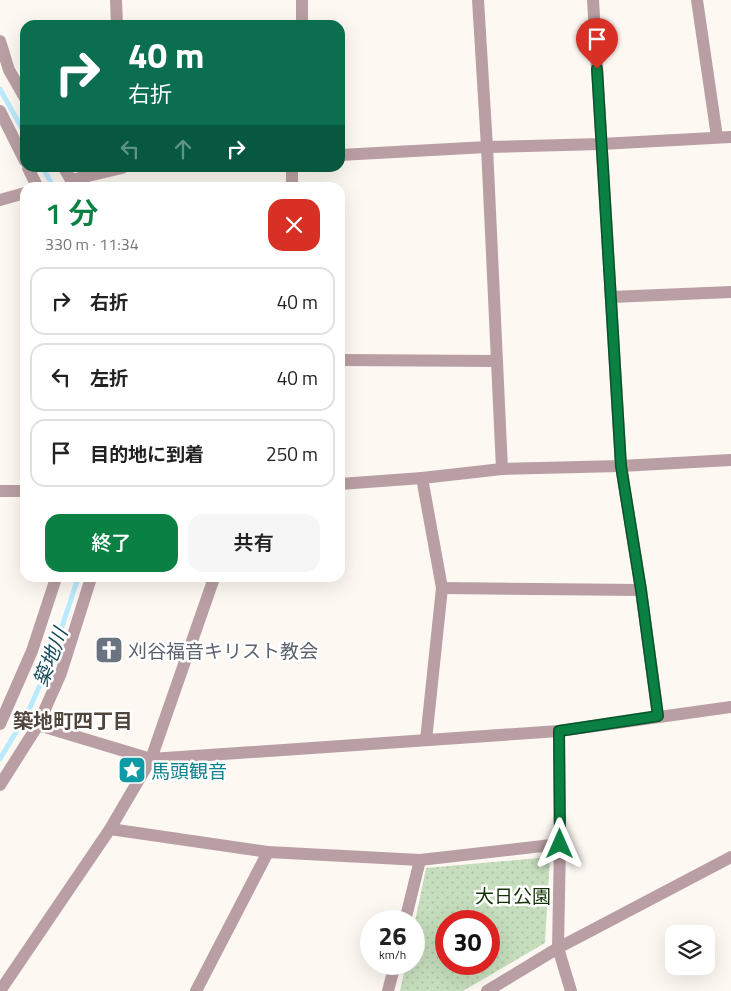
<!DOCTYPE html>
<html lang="ja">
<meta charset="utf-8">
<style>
body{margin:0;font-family:"Titillium Web","Noto Sans JP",sans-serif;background:#f6f6f6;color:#222;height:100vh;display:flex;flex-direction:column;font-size:19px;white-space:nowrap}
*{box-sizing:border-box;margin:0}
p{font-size:16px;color:#767676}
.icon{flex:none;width:28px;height:28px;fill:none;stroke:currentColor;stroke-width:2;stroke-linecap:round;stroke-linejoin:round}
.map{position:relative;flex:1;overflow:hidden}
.panel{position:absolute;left:20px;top:182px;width:325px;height:400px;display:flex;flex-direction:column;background:#fff;border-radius:15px;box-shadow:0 5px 20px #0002}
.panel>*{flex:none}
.top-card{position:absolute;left:20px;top:20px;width:325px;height:152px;border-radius:15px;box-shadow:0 5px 20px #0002;background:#0b6e4f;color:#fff;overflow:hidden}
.tools{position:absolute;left:665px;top:925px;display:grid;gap:10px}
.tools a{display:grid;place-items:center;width:50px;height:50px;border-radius:10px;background:#fff;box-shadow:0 5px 20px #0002;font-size:25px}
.speed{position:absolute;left:360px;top:910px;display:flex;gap:10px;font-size:25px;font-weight:700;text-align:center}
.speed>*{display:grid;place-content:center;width:65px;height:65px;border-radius:50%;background:#fff;box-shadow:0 5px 20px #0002;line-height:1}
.speed small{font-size:12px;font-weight:400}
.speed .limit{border:8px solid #d22;background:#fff;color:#111}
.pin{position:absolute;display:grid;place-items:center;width:42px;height:42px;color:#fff;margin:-51px -21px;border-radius:50% 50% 50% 0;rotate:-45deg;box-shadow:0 0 5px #0007}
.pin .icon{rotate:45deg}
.me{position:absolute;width:55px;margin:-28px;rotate:0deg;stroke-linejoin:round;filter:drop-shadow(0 0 4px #0008)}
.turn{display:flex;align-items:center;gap:18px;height:105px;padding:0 25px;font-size:22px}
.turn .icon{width:65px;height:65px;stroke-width:2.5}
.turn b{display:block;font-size:35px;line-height:42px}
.lanes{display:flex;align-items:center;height:48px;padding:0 25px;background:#0003;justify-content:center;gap:25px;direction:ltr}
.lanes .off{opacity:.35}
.round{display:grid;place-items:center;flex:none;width:52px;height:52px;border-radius:15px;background:#f6f6f6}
.summary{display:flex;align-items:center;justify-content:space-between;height:85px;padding:0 25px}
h1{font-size:30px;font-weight:600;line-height:38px;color:#0b8043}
.action{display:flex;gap:10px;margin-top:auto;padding:10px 25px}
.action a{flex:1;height:58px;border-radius:15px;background:#0b8043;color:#fff;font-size:20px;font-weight:600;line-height:58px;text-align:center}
.action a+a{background:#f6f6f6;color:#222}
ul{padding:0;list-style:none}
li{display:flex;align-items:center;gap:15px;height:68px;margin:0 10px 8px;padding:0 15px;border:2px solid #e0e0e0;border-radius:15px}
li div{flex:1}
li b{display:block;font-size:19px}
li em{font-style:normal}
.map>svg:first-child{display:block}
</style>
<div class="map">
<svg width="731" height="991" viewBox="0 0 731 991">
<defs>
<pattern id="park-dots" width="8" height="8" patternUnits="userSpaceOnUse" patternTransform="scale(1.25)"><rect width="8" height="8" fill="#c6debd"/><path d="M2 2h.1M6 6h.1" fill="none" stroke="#abbfa3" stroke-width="1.8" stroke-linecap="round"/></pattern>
</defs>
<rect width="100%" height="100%" fill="#fef8f3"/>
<path fill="url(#park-dots)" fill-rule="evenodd" d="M550,857L545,943L463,991H400L406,964H414V926L426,868ZM446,921H489V964H446Z"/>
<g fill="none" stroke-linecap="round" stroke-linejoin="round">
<g stroke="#b9eafe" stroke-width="5">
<path d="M0,89L25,134"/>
<path d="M43,168L54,188"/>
<path d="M0,759L28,712L51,660L78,578"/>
</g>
<g stroke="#b99fa4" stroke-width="12">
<path d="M116,0L117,25"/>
<path d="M478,0L487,147L502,469"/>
<path d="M593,0L621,466L641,590L658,716"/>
<path d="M697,0L717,137"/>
<path d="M302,25V0"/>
<path d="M0,41L9,70L25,98"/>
<path d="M0,111L25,161"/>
<path d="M340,155L487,147L601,144L731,137"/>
<path d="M28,168L38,188"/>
<path d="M64,168L71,180"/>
<path d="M75,188L71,180L122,168"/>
<path d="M292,188V168"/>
<path d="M0,200L25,193"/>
<path d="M611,297L731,292"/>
<path d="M340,360L497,361"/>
<path d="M422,478L442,588L426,740"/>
<path d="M340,484L422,478L502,469L621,466L731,460"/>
<path d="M0,491H25"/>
<path d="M442,588L641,590"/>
<path d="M0,724L32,651L56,578"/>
<path d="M38,725L61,673L91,578"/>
<path d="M559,731L560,844L558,948L571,991"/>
<path d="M0,785L38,725L151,759L559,731L731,707"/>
<path d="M110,829L268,852L420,860L560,844"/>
<path d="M405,921L420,860"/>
<path d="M0,991L110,829L151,759L214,578"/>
<path d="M196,991L268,852"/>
<path d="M388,991L395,964"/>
<path d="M487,991L558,948L731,857"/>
</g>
</g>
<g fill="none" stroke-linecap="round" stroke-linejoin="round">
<defs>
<path id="route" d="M560,844L559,731L658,716L641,590L621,466L597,69"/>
</defs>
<use href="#route" stroke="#07532c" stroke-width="12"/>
<use href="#route" stroke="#0b8043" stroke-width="9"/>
</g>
<defs>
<symbol id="church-square" viewBox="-11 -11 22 22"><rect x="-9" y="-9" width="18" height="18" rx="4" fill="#6b7280" stroke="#fff"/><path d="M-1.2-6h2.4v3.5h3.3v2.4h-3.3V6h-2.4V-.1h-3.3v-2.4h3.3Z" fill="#fff"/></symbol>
<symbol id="sight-square" viewBox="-11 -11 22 22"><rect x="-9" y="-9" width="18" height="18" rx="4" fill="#0f9aa8" stroke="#fff"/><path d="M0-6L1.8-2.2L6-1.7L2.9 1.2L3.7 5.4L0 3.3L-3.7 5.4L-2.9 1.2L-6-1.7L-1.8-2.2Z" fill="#fff"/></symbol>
</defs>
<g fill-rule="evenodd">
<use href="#church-square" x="93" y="634" width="32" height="32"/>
<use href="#sight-square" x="116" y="754" width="32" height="32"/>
</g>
<g text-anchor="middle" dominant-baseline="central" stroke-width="5" stroke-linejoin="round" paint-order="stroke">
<g font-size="19" fill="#5b616d" stroke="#fff" text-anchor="start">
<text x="128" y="650">刈谷福音キリスト教会</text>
</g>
<g font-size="19" fill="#0d838f" stroke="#fff" text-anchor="start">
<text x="151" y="770">馬頭観音</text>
</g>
<g font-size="19" fill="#123304" stroke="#fff">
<text x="513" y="895">大日公園</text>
</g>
<g font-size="20" font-style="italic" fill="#174b5c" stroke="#fff">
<text transform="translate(50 657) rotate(-69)">築地川</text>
</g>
<g font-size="20" font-weight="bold" fill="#50453c" stroke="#fff">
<text x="73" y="720">築地町四丁目</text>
</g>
</g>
</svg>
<div class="tools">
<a><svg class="icon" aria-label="layers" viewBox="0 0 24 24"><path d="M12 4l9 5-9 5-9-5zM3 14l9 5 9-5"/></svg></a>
</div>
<div class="speed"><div>26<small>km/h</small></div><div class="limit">30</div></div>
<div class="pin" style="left:597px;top:69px;background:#d93025"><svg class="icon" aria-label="arrive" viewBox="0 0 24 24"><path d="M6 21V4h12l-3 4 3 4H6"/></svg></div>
<svg class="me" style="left:560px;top:844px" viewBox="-20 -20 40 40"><path d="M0-17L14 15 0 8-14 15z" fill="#0b8043" stroke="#fff" stroke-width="4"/></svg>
<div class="top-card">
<div class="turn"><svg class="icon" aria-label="right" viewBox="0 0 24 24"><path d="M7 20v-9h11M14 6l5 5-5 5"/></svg><div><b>40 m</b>右折</div></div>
<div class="lanes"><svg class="icon off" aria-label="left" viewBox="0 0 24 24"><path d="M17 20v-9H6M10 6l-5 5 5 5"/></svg><svg class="icon off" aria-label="ahead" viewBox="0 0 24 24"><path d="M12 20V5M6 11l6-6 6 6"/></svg><svg class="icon" aria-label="right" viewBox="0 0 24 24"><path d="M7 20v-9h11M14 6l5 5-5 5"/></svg></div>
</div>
<section class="panel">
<div class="summary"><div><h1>1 分</h1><p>330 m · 11:34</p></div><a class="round" style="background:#d93025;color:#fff"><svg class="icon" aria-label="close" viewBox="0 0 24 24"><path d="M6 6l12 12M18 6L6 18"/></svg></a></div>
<ul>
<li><svg class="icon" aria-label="right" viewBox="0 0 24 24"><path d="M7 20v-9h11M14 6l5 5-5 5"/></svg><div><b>右折</b></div><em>40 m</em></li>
<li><svg class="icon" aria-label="left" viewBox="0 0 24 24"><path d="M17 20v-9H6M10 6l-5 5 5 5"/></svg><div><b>左折</b></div><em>40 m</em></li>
<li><svg class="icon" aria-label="arrive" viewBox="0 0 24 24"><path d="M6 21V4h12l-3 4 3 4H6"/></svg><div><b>目的地に到着</b></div><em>250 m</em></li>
</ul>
<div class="action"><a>終了</a><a>共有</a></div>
</section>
</div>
